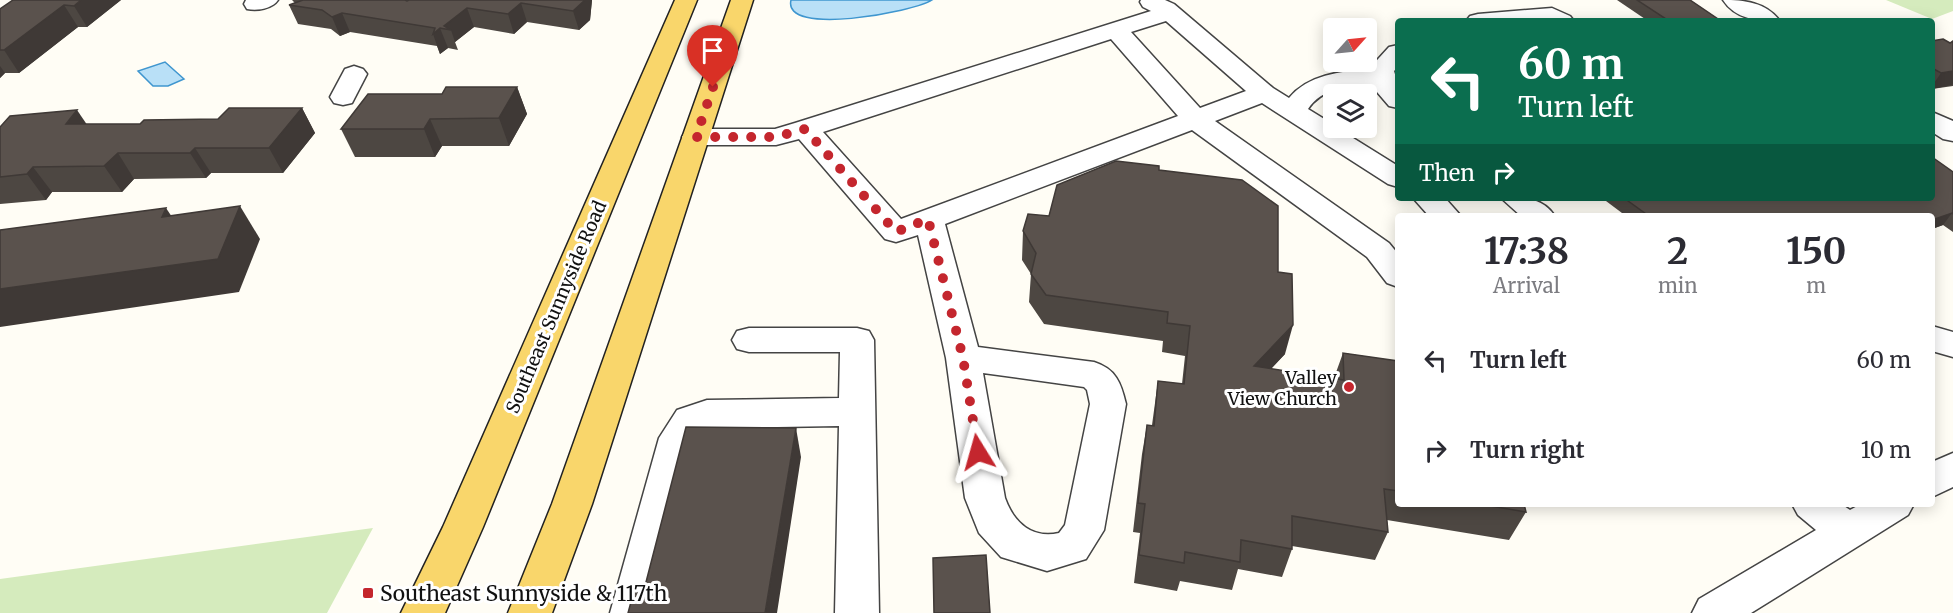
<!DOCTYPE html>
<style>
body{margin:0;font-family:Merriweather,serif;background:#f7f7f7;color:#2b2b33;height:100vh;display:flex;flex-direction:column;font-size:22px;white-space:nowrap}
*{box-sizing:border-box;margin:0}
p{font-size:20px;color:#7c7c81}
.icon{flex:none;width:33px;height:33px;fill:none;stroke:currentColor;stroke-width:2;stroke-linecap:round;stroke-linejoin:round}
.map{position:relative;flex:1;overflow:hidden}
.sheet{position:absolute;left:1395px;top:213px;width:540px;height:294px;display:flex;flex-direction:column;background:#fff;border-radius:6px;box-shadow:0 3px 15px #0003}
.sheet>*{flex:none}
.top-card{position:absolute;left:1395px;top:18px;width:540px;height:183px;border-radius:6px;box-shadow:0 3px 15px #0003;background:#0b6e4f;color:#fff;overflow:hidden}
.needle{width:39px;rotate:63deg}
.controls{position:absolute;left:1323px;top:18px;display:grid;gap:12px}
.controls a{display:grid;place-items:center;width:54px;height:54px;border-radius:6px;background:#fff;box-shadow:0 3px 15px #0003;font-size:30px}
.pin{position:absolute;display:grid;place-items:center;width:51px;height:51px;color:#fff;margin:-62px -26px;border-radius:50% 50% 50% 0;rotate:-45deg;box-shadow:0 0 6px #0007}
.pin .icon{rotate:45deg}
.me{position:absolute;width:66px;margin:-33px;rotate:352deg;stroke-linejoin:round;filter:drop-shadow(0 0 4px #0008)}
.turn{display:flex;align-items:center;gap:21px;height:126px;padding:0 24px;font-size:27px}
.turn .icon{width:78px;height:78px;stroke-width:2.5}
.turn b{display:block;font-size:42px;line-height:51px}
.then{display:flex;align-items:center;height:57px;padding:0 24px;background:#0003;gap:12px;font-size:22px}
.eta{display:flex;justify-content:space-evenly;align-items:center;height:102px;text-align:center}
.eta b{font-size:36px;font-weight:700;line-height:42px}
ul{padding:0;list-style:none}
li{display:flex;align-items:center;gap:18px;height:90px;padding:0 24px}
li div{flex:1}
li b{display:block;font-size:22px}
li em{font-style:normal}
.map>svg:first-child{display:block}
</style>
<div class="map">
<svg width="1953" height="613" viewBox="0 0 1953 613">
<rect width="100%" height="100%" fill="#fffdf5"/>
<g fill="#d5ebbd">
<path d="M1886,0H1953V11L1932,19Z"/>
<path d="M373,528L327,613H0V579Z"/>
</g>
<g fill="#b9e0f7" stroke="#3f96cf" stroke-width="1.5">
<path d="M791,0H932C914,12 782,37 791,0Z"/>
<path d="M165,62L184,79L168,86H153L138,71Z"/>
</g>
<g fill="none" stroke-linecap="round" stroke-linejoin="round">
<defs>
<g id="minor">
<path d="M246,0H278C272,9 257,11 247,9L244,4Z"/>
<path d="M1141,0H1165L1174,4L1273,88L1289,98C1308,75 1340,71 1368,70L1389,47L1398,45V67L1394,71L1398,84V108L1389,106L1371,85C1347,86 1322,88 1308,109L1334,125V128H1337L1398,166V187L1388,184L1262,103L1215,121L1389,243L1398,254V287L1387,283L1367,257L1192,130L945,224L978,347L1094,362C1116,369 1121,383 1126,404L1104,530L1086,559L1047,571L1001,557L979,533L965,498L946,358L918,235L896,242L885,239L799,139L776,145H696L686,143L682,137L686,131L696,129H775L795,123L1151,11L1143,7L1140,2ZM1166,21L1246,91L1200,108L1131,32ZM1111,39L1178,116L901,219L823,132ZM983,373L1084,387L1087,390L1090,404L1065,525L1059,533C1032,539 1014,523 1005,498Z"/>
<path d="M1723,0C1744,0 1766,2 1780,21C1758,21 1736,20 1723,0Z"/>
<path d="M1552,8L1570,16L1574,21H1466L1470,16L1478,14Z"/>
<path d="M354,66L363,69L367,74L352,103L343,105L334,103L330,97L345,69Z"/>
<path d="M1932,112L1953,121V141L1943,139L1932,132Z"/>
<path d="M1413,198H1445L1461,216H1429Z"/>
<path d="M1501,198C1523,198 1541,196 1555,216H1521Z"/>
<path d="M1932,326L1953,332V357L1932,351Z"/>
<path d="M749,328H857L869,331L874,340L879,613H835L839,426L709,428L703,430L696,441L654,613H610L659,438L677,410L707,400L839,398L840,352H749L737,349L732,340L737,331Z"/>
<path d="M1953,453V487L1932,497V462Z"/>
<path d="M1792,504H1841L1850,510L1861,504H1914L1908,515L1751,613H1692L1699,599L1816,530L1798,515Z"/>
</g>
<g id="major">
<path d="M675,0H697L483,527L445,613H401L443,527Z"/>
<path d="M731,0H753L592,504L552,613H508L552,504Z"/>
</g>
</defs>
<use href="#minor" stroke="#444" stroke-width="3"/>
<use href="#major" stroke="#222" stroke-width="3"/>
<use href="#minor" fill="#fff" fill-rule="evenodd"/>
<use href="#major" fill="#f9d66b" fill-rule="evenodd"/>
</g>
<g fill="#4d4742">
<path d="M121,0L87,27H78L19,73H5L0,78V9Z"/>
<path d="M292,0H405L407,1L409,0H592L590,20L579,30L527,22L514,34L474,27L455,42L458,50L448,48L440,54L437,46L350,32L340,36L331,29L298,24L289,5L295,3Z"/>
<path d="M1617,0H1690L1721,21H1648Z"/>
<path d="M1932,41L1950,43L1953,41V86L1932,89Z"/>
<path d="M517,87L527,114L509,146H442L435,157H355L341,129L442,94Z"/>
<path d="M302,108L315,133L283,173H211L206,178L134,179L122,192H52L46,200L0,204V127L86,124H140L218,119Z"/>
<path d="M1159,170L1278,272L1285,354L1271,369L1334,378L1343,353L1398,361V504H1524L1526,512L1509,540L1387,520L1388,532L1375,560L1292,546V549L1282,577L1238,569L1232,590L1180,581L1177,591L1134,583L1140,533L1133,532L1142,454L1147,425H1152L1158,381L1182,384L1185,356L1162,352L1163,341L1044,324L1029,302L1031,274L1022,260L1023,231Z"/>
<path d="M1953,172V232L1943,225L1932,229V216H1626L1602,198H1932Z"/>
</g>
<g fill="#3f3936">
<path d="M81,0H121L87,27L74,6Z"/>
<path d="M585,0H592L590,20L579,30L573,11Z"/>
<path d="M521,3L527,22L514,34L508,14Z"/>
<path d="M64,5L78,27L19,73L4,50Z"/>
<path d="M467,8L474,27L455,42L451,30L444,26Z"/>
<path d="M342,13L350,32L340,36L332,17Z"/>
<path d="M440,28L448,48L440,54L433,34Z"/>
<path d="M0,66L5,73L0,78Z"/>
<path d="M1953,71V84L1952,85L1932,89V86L1941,73Z"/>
<path d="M517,87L527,114L509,146L499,118Z"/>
<path d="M302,108L315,133L283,173L269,148Z"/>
<path d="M77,110L94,135L66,124Z"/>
<path d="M430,119L442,146L435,157L424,129Z"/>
<path d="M195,148L211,173L206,178L190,153Z"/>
<path d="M118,153L134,179L122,192L104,166Z"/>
<path d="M33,167L52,192L46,200L27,174Z"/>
<path d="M240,206L260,239L239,292L0,327V289Z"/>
<path d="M166,208L188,241L162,217Z"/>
<path d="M1952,213L1943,225L1932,229V220Z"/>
<path d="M1293,325L1285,354L1246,395L1254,366Z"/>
<path d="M796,428L801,457L777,613H765Z"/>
</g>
<g fill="#5a524d" stroke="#3f3936" stroke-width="1.5">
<path d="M13,0H81L74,6L64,5L4,50H0V9Z"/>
<path d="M303,0H405L407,1L409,0H585L573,11L521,3L508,14L467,8L444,26L451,30L440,28L433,34L435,28L342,13L332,17L322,10L289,5Z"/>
<path d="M1637,0H1690L1721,21H1669Z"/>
<path d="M1943,39L1950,43L1953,41V71L1941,73L1932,68V41Z"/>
<path d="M446,87H517L499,118L430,119L424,129H341L368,94H442Z"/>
<path d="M229,108H302L269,148H195L190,153H118L104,166L33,167L27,174L0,177V127L10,116L77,110L66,124H140L144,120L218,119Z"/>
<path d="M1932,157L1953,172V214L1952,213L1932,220V216H1649L1624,198H1932Z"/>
<path d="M1116,161L1159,166V170L1242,180L1278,206V272L1292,274L1293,325L1254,366L1344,380L1343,353L1398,361V491L1384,489L1388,532L1292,516V549L1241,540L1240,562L1185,552L1184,563L1139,555L1145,504L1138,503L1147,425L1154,426L1158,381L1184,384L1190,326L1167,323L1168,312L1046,295L1031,274L1036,253L1023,231L1028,214L1049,216L1057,185Z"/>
<path d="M240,206L218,259L0,289V230L166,208L162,217Z"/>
<path d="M686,427L796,428L765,613H628L635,587L645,586Z"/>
<path d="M1479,504H1524L1526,512Z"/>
<path d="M986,555L990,613H934L933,558Z"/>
</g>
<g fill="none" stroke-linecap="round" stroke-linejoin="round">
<path stroke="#c4262e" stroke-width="10" stroke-dasharray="0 18" d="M713,87L696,137H776L805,129L896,232L928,219L963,358L978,452"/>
</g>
<g fill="#c4262e" stroke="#fff" stroke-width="2">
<circle cx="1349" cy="387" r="6"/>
<rect x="362" y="587" width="12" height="12" rx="3"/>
</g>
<g text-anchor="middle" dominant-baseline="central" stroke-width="6" stroke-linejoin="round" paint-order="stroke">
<g font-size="18" fill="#111" stroke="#fff">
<text transform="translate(556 307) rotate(-67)">Southeast Sunnyside Road</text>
</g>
<g font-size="18" fill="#111" stroke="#fff" text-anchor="end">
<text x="1337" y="377">Valley<tspan x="1337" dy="21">View Church</tspan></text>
</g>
<g font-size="21" fill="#111" stroke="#fff" text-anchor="start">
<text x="380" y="593">Southeast Sunnyside &amp; 117th</text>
</g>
</g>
</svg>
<div class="controls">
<a><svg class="needle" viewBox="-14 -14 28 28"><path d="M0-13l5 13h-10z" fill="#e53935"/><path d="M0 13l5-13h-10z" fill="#7c7c81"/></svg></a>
<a><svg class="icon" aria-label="layers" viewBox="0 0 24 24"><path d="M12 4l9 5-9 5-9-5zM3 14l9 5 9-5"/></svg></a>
</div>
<div class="pin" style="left:713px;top:87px;background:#d93025"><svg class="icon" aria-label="arrive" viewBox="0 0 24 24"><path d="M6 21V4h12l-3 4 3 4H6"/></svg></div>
<svg class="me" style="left:978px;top:452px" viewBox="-20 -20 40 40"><path d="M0-17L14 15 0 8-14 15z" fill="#c4262e" stroke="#fff" stroke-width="4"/></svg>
<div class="top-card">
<div class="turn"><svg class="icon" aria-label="left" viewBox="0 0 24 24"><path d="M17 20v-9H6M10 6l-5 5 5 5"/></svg><div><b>60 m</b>Turn left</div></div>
<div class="then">Then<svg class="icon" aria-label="right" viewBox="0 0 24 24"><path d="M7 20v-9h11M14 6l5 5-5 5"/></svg></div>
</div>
<section class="sheet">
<div class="eta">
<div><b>17:38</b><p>Arrival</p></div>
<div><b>2</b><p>min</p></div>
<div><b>150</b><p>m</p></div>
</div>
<ul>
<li><svg class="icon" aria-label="left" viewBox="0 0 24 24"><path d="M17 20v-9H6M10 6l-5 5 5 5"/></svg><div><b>Turn left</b></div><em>60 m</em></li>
<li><svg class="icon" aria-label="right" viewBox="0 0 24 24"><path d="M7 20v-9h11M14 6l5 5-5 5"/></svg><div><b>Turn right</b></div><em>10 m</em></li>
</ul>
</section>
</div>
